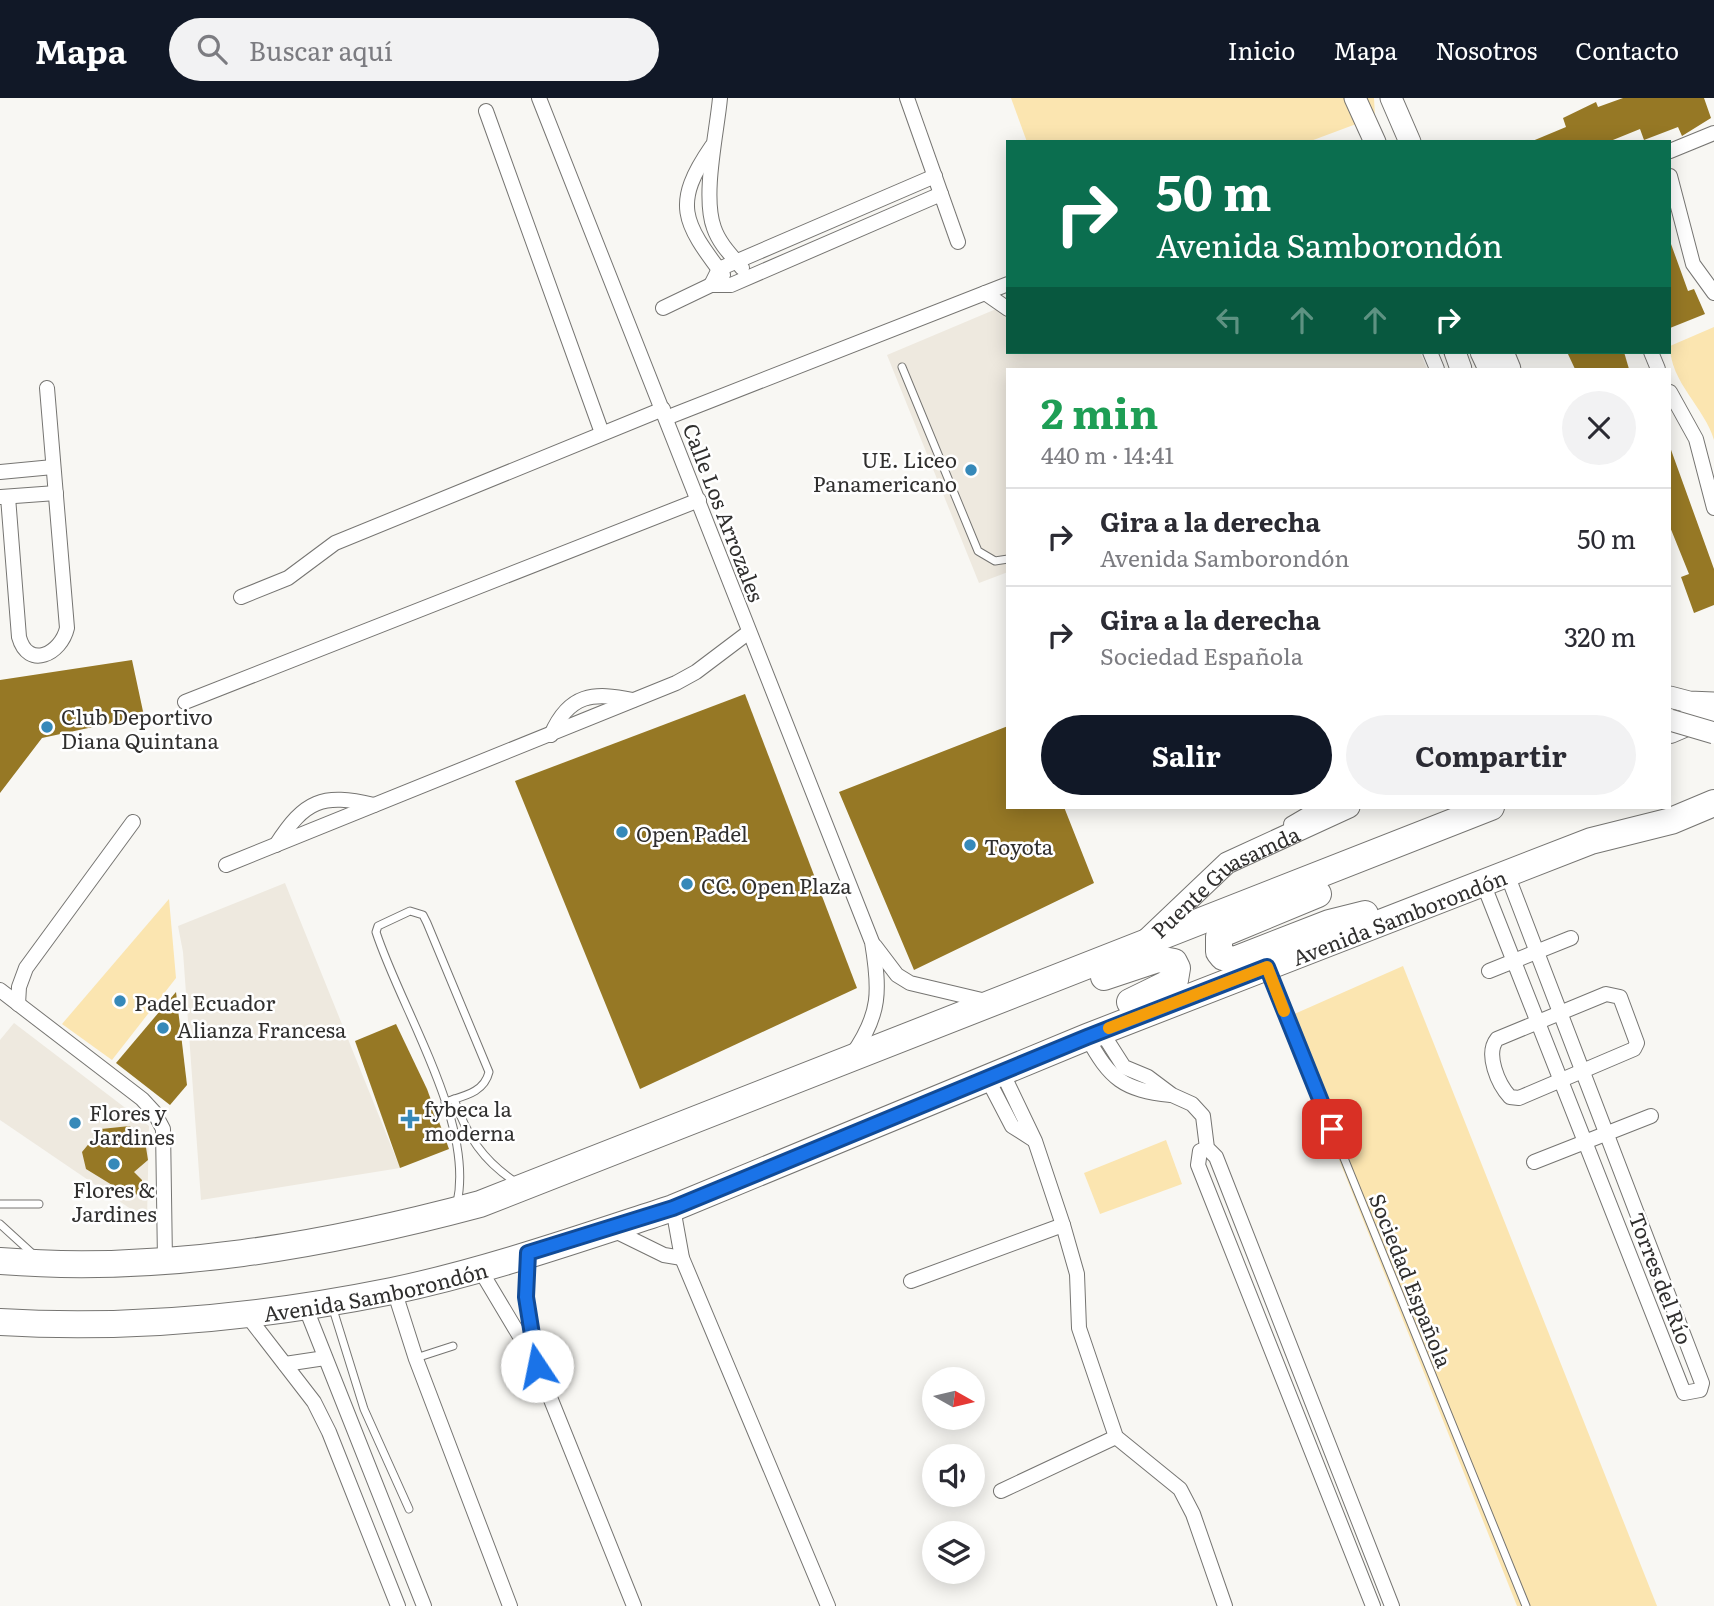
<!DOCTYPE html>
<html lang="es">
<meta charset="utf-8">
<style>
body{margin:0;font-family:Literata,serif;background:#f2f2f3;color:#2b2b33;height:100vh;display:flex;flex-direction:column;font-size:26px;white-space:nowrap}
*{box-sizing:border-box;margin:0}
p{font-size:23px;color:#7c7c81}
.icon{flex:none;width:38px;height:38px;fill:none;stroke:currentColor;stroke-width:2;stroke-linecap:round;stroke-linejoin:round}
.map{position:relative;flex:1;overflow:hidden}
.panel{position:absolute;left:1006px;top:270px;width:665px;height:441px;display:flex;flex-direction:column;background:#fff;border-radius:0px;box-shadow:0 4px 18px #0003}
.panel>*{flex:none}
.hud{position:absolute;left:1006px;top:42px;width:665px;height:214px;border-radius:0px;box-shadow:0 4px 18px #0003;background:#0b6e4f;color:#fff;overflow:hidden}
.needle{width:46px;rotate:98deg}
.buttons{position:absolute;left:922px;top:1269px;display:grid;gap:14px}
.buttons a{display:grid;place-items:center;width:63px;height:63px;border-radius:50%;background:#fff;box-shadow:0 4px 18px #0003;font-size:35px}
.pin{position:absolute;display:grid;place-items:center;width:60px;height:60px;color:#fff;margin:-30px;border-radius:14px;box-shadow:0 4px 10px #0006}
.me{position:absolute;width:77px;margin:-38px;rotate:349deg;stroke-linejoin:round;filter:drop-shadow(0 0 5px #0008)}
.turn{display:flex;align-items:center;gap:24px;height:147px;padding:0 35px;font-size:32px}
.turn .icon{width:91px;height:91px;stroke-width:2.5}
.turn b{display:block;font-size:49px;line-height:60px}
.lanes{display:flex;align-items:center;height:66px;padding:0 35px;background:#0003;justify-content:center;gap:35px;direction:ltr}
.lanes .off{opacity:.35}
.round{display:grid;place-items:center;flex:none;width:74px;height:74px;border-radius:37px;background:#f2f2f3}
.overview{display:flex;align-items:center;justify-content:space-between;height:119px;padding:0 35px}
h1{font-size:42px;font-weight:700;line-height:52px;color:#1e9e55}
.primary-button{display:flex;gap:14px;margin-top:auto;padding:14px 35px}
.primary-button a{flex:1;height:80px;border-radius:42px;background:#111827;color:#fff;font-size:28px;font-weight:700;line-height:80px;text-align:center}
.primary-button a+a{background:#f2f2f3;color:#2b2b33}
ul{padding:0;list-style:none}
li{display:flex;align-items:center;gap:21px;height:98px;padding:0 35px;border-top:2px solid #e1e1e2}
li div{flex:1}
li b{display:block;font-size:26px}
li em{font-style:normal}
header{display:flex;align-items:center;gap:42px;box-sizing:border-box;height:98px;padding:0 35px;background:#111827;color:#fff}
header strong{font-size:33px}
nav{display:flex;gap:38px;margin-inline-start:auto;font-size:24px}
.search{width:490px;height:63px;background:#f2f2f3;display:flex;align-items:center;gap:18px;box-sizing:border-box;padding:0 24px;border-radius:38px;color:#7c7c81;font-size:26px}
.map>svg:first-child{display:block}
</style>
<header>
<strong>Mapa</strong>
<div class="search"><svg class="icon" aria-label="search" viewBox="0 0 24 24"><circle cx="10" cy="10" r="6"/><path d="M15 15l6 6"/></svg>Buscar aquí</div>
<nav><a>Inicio</a><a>Mapa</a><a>Nosotros</a><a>Contacto</a></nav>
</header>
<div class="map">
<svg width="1714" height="1508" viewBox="0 0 1714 1508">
<rect width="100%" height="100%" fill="#f8f7f3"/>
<g fill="#eee9df">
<path d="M1008,206V254H1420L1427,271H1008V474L979,485L887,257Z"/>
<path d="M285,785L400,1070L201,1102L183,854L178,828Z"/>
<path d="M14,925L149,1028L147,1122L0,1022V942Z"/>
</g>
<g fill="#fbe5b0">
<path d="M1011,0H1374L1375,19L1308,44H1027Z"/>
<path d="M1714,229V342C1705,310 1670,284 1670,248Z"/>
<path d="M169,801L176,880L112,962L62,926Z"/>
<path d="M1403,868L1657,1508H1517L1283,921Z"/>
<path d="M1166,1042L1182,1086L1100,1116L1084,1075Z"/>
</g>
<g fill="#967825">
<path d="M1623,0H1704L1711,20L1682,38L1678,29L1644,42L1640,31L1608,44H1530L1566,29L1563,20L1596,4L1598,9Z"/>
<path d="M1671,146L1688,193L1694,191L1705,216L1670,230Z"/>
<path d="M1567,254H1624L1629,271H1575Z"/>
<path d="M1670,349L1714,471V507L1694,515L1681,479L1689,476L1670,429Z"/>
<path d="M132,562L144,618L42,640L0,695V582Z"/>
<path d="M745,596L857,890L640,991L515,683Z"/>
<path d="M1008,628V709H1064L1094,785L914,872L839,694Z"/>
<path d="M176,894L187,987L170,1007L116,965Z"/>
<path d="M396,926L427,991L449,1051L400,1070L355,943Z"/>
<path d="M130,1028L145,1043L148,1062L134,1074L142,1082V1095L130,1098L86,1071L82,1054L101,1031Z"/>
</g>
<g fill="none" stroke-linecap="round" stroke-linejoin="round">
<defs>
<g id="lane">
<path d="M902,269L978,453L995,463L1008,461"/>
<path d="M1268,873L1526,1508"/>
<path d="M454,1001C467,1038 483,1063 517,1085"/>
<path d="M445,1004C463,998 484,995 489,974L427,825L423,817L410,813L378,828L376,834C401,911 475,1025 457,1105"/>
<path d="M0,1106H39"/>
<path d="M0,1126L34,1157"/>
<path d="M332,1208L364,1311L409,1411"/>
<path d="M416,1260L453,1248"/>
</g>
<g id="street">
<path d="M539,0L872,844C880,892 881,916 852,957"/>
<path d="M720,0C717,34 702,98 714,130C719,145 731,157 742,170"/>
<path d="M907,0L958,144"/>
<path d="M486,13L602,335"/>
<path d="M712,48C672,106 683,124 723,177"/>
<path d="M1670,53L1714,35"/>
<path d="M1670,78L1693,166L1714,195"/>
<path d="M711,187L719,171L935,78"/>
<path d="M985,195L1008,211"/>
<path d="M663,210L711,187H731L941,96"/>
<path d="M1430,254L1437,271"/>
<path d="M1651,254L1658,271"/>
<path d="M1670,294L1696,341L1714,410"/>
<path d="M666,320L1008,186"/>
<path d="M0,374L53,369"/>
<path d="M1,399L56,395"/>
<path d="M8,399L19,539C28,572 61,556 67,530L47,290"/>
<path d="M241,499L288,480L335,445L663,311"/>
<path d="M185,604L699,402"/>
<path d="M551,637C569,595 594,594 633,602"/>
<path d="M1291,726L1320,709"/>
<path d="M276,747C305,702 322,695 374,707"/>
<path d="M226,767L676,585L696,574L749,534"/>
<path d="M1483,785L1684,1295L1700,1292L1702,1285L1507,776"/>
<path d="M875,848L897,877L910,885L986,903"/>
<path d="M1489,873L1571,840"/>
<path d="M0,892L142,1001L154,1014L163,1031L165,1163"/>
<path d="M1606,896L1620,899L1637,945L1634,951L1519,1000L1510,999C1498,986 1485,956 1497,941Z"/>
<path d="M18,906L19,889L26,870L133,724"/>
<path d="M1101,933L1124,969L1148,979L1172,997L1192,1006L1203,1018L1207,1050L1216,1059L1392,1508"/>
<path d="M1087,939C1110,981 1123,992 1171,997"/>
<path d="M1002,974L1035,1043L1063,1127L1077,1176L1079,1230L1116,1339L1180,1391L1193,1416L1225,1508"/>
<path d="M987,980L1012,1028L1034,1042"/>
<path d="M1207,1050L1200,1053L1198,1067L1373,1508"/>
<path d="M1534,1064L1651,1018"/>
<path d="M673,1110L682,1160L828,1508"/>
<path d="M611,1131L664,1157L682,1160"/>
<path d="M528,1155L526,1199L536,1259"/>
<path d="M479,1170L537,1267L634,1508"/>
<path d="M911,1183L1063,1127"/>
<path d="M394,1192L416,1261L510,1508"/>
<path d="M305,1208L424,1508"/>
<path d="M246,1216L314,1304L329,1334L398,1508"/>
<path d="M285,1266L325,1260"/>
<path d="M1001,1393L1116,1339"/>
</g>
<g id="secondary">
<path d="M1355,0L1375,44"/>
<path d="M1391,0L1410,44"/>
<path d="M1455,254L1461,271"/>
<path d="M1481,254L1489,271"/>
<path d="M1503,254L1510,271"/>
<path d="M1670,599L1689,604L1714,605"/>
<path id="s1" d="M1146,842L1227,765L1349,709"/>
</g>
<g id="highway">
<path d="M1670,632L1714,613"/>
<path d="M1318,796L1224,835L1219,839V854L1223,859L1234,862L1329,825L1365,816"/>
<path d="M1104,879L1158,861L1174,864L1177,870L1175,882L1130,904"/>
<path d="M0,1163C163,1176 323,1148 480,1106L1491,709"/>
<path id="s2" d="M0,1224C131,1232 263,1219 392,1193C487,1173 581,1140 673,1110L1087,939L1591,743L1671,723L1714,705"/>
</g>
</defs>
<use href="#lane" stroke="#767572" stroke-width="9"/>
<use href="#street" stroke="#767572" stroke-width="16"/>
<use href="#secondary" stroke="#767572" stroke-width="23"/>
<use href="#highway" stroke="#767572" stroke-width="28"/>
<use href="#lane" stroke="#fff" stroke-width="7"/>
<use href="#street" stroke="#fff" stroke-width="14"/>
<use href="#secondary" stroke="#fff" stroke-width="21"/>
<use href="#highway" stroke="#fff" stroke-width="26"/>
<defs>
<path id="secondary-bridge" d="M1670,622L1714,635"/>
</defs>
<use href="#secondary-bridge" stroke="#767572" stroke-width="23" stroke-linecap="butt"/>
<use href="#secondary-bridge" stroke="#fff" stroke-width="21"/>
</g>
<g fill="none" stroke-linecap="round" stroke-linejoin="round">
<defs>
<path id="route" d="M537,1268L526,1199L528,1155L673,1110L1087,939L1267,869L1332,1031"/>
</defs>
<use href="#route" stroke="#114b97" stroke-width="18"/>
<use href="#route" stroke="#1a73e8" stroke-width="12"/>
<path stroke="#f59e0b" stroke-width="12" d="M1109,930L1267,869L1284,913"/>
</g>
<g fill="#3689b9" stroke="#fff" stroke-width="2.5">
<circle cx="971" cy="372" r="7"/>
<circle cx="47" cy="629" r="7"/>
<circle cx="622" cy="734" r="7"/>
<circle cx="970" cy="747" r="7"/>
<circle cx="687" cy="786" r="7"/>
<circle cx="120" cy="903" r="7"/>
<circle cx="163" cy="930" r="7"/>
<path d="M406.5 1010.5h7v7h7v7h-7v7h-7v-7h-7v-7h7z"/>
<circle cx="75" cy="1025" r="7"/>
<circle cx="114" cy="1066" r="7"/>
</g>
<g text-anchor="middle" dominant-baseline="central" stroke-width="5" stroke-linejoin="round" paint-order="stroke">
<g font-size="21" fill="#302f2e" stroke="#fff" text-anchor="start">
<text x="957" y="360" text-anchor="end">UE. Liceo<tspan x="957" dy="24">Panamericano</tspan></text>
<text x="61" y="617">Club Deportivo<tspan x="61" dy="24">Diana Quintana</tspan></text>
<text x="636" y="734">Open Padel</text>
<text x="984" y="747">Toyota</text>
<text x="701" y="786">CC. Open Plaza</text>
<text x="134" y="903">Padel Ecuador</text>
<text x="177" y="930">Alianza Francesa</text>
<text x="424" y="1009">fybeca la<tspan x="424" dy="24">moderna</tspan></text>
<text x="89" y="1013">Flores y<tspan x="89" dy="24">Jardines</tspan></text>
<text x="114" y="1090" text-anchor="middle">Flores &amp;<tspan x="114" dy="24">Jardines</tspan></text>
</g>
<g font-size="21" fill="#302f2e" stroke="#fff">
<text transform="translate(725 414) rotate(69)">Calle Los Arrozales</text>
<text stroke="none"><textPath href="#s1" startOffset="100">Puente Guasamda</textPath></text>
<text stroke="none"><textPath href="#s2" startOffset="1470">Avenida Samborondón</textPath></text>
<text transform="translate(1662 1180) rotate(69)">Torres del Río</text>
<text transform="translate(1412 1182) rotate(68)">Sociedad Española</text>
<text stroke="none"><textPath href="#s2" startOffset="378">Avenida Samborondón</textPath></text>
</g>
</g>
</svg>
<div class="buttons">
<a><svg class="needle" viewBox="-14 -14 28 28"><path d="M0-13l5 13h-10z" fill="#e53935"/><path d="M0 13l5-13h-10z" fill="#7c7c81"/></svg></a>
<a><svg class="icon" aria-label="sound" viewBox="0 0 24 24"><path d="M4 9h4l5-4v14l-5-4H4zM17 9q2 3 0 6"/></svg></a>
<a><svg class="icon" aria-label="layers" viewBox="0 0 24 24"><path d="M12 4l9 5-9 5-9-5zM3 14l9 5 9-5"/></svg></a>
</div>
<div class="pin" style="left:1332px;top:1031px;background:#d93025"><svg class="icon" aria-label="arrive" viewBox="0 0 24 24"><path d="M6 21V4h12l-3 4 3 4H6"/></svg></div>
<svg class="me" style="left:537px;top:1268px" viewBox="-20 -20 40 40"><circle r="19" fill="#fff"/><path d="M0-13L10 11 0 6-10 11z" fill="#1a73e8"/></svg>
<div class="hud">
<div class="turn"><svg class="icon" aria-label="right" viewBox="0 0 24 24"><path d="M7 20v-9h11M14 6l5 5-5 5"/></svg><div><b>50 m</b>Avenida Samborondón</div></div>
<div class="lanes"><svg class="icon off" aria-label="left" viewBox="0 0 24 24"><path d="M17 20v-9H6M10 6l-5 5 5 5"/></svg><svg class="icon off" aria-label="ahead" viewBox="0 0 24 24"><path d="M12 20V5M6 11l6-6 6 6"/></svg><svg class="icon off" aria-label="ahead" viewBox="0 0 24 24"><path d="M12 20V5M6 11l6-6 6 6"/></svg><svg class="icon" aria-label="right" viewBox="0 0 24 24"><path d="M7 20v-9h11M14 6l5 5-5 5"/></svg></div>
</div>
<section class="panel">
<div class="overview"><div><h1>2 min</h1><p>440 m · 14:41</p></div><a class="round"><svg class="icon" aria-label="close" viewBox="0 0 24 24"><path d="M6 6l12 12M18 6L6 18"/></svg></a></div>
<ul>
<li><svg class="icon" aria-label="right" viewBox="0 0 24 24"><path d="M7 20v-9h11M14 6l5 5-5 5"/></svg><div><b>Gira a la derecha</b><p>Avenida Samborondón</p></div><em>50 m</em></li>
<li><svg class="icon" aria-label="right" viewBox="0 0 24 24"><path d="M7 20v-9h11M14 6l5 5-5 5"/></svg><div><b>Gira a la derecha</b><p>Sociedad Española</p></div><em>320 m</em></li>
</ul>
<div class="primary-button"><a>Salir</a><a>Compartir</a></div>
</section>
</div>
